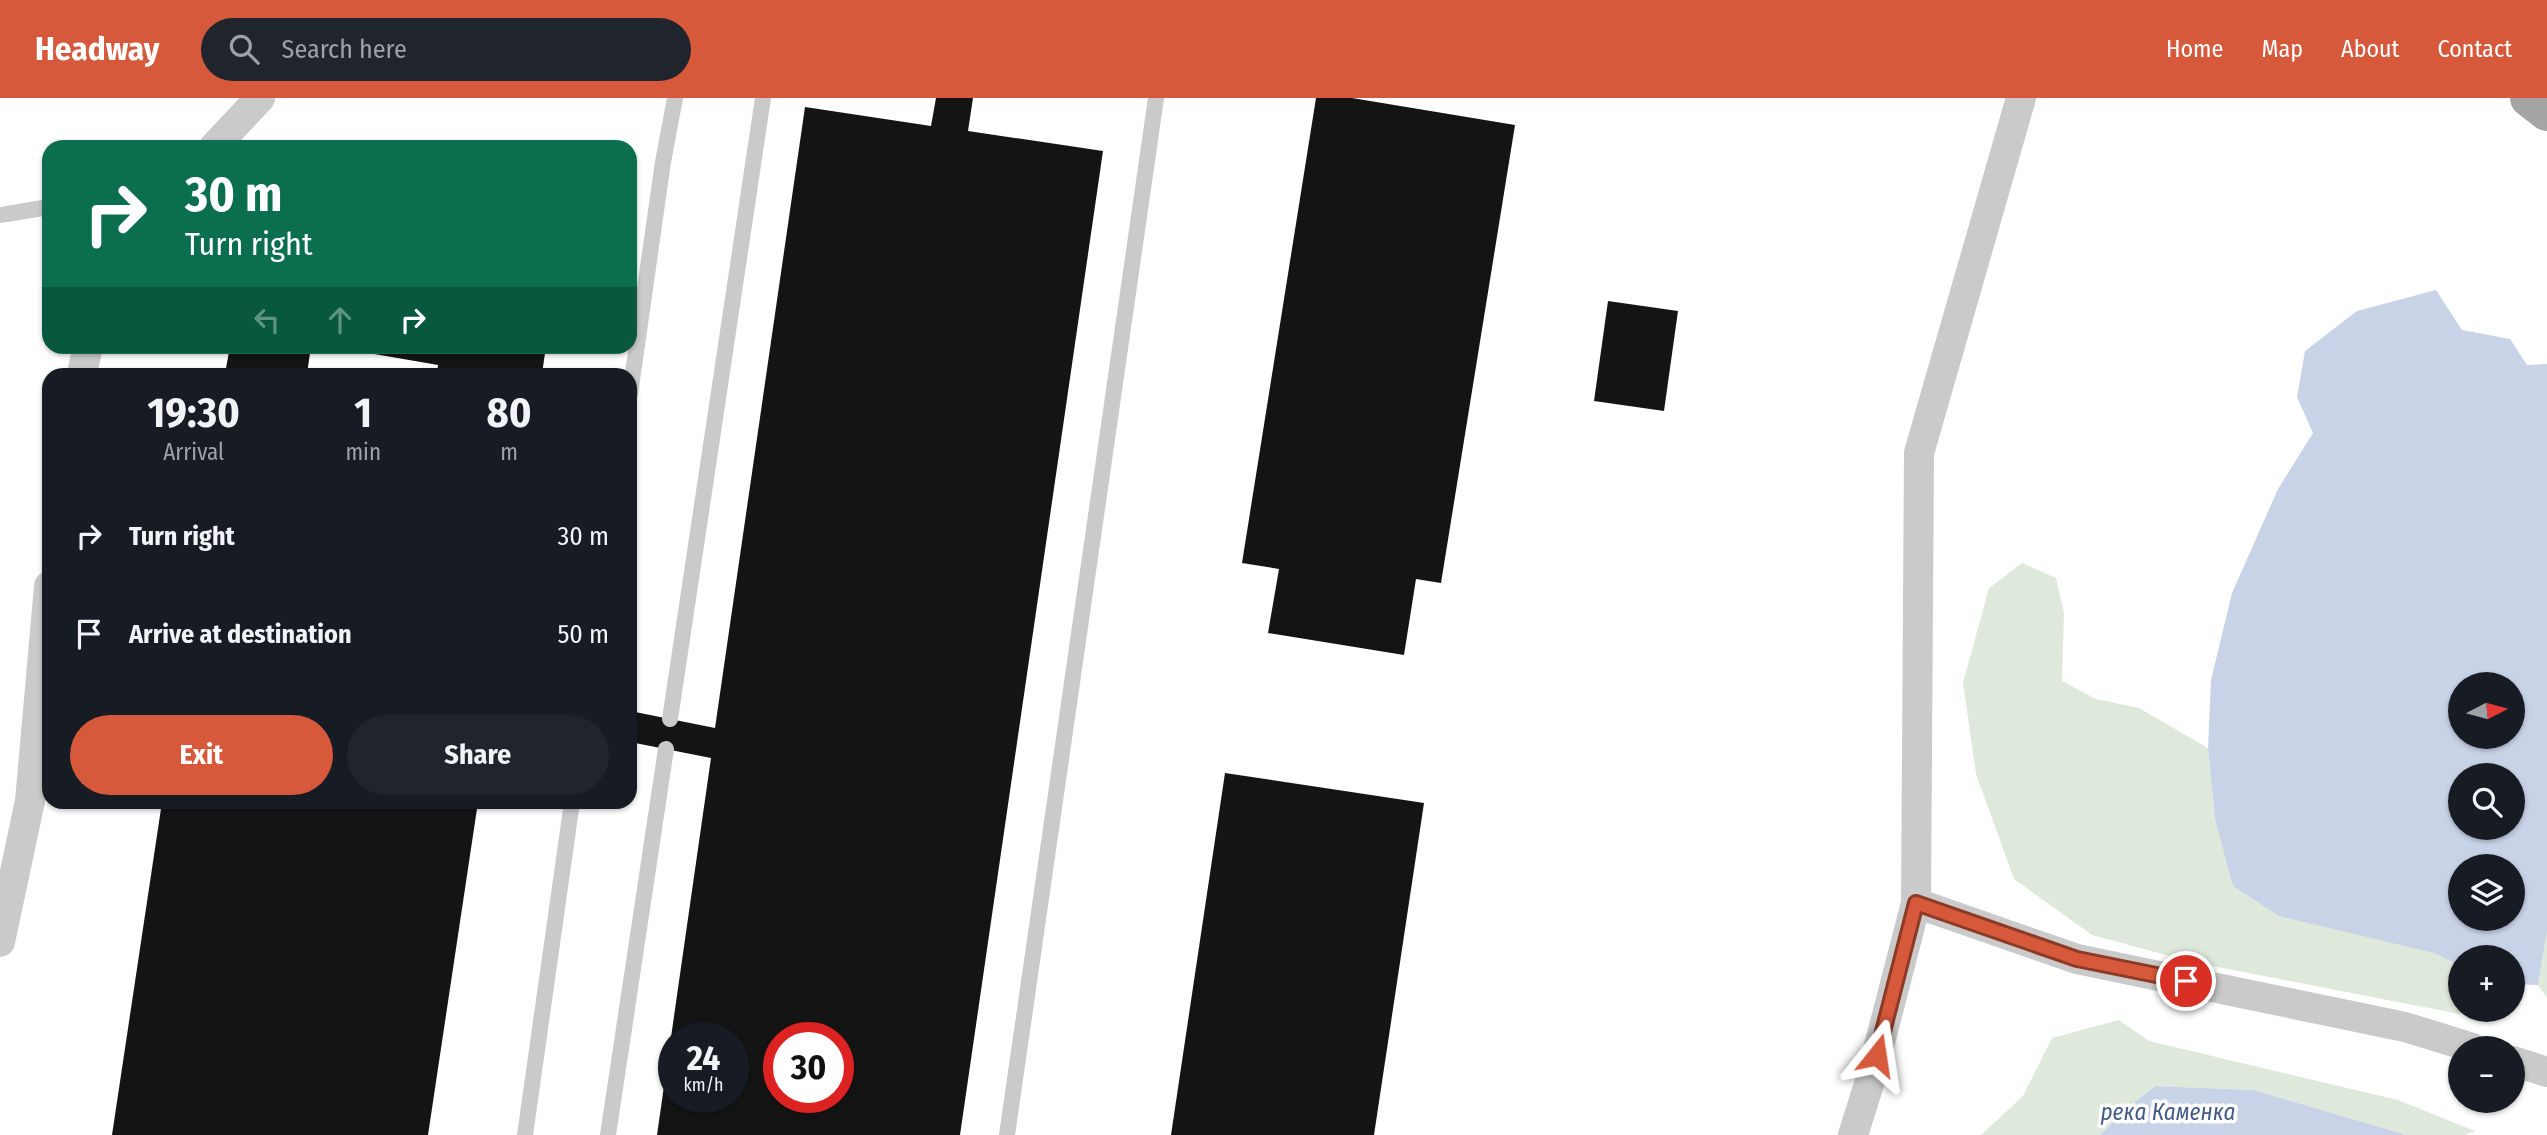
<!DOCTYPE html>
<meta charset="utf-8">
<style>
body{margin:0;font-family:"Fira Sans Condensed",sans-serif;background:#20242c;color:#f1f3f6;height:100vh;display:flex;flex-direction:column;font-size:26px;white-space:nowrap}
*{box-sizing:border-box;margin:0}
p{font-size:23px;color:#9ea1a6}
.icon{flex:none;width:38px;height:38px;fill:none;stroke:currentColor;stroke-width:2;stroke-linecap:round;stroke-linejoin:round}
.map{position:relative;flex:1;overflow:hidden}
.drawer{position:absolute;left:42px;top:270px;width:595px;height:441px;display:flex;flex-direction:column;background:#171b24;border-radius:21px;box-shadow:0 2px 5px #0004}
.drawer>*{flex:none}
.hud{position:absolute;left:42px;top:42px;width:595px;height:214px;border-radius:21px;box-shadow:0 2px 5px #0004;background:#0b6e4f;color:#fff;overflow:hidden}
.needle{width:46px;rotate:84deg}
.buttons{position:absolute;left:2448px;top:574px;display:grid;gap:14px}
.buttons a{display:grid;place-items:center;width:77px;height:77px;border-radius:50%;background:#171b24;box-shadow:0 2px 5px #0004;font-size:35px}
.speed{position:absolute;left:658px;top:924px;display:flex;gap:14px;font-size:35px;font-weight:700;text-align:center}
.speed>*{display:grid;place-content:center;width:91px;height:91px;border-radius:50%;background:#171b24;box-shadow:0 2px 5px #0004;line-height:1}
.speed small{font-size:18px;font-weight:400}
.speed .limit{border:10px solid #d22;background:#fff;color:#111}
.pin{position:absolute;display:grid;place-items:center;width:60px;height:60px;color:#fff;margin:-30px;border:4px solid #fff;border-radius:50%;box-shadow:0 2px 7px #0007}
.me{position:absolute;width:77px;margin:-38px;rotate:15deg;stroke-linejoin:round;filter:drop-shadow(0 0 5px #0008)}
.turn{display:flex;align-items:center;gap:24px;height:147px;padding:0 28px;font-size:32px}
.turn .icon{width:91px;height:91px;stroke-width:2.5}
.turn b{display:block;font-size:49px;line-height:60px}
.lanes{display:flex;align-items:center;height:66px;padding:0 28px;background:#0003;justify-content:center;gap:35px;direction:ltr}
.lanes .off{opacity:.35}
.eta{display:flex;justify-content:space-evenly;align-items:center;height:119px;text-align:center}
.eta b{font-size:42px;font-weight:700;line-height:49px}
.cta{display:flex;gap:14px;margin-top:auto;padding:14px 28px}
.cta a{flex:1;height:80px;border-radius:42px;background:#d7593b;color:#fff;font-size:28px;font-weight:700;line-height:80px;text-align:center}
.cta a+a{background:#20242c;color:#f1f3f6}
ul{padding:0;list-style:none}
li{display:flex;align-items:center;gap:21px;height:98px;padding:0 28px}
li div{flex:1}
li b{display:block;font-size:26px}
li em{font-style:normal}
header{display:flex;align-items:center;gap:42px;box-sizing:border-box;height:98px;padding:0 35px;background:#d7593b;color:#fff}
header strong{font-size:33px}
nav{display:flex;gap:38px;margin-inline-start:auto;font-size:24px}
.search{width:490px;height:63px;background:#20242c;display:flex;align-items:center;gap:18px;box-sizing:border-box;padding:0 24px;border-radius:38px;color:#9ea1a6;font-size:26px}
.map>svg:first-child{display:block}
</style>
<header>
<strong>Headway</strong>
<div class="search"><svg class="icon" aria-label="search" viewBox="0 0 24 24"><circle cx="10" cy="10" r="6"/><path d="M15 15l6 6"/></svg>Search here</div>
<nav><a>Home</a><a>Map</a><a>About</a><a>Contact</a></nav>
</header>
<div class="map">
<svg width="2547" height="1037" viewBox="0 0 2547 1037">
<rect width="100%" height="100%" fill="#fff"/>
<g fill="#dfe9db">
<path d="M2022,465L2056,480L2064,515L2062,583L2096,601L2139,610L2208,650L2215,721L2434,855L2460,868V912H2475L2470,918L2192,864L2092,837L2014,781L1976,676L1963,585L1989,490Z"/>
<path d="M2547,833V900L2538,887Z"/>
<path d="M2119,922L2149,943L2398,1002L2475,1033L2465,1037H2407L2254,992L2155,988L2127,1010L2100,1037H1981L2023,998L2052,940Z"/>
</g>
<g fill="#c9d3e8" fill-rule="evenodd">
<path d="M2436,192L2462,232L2510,241L2527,267L2547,266V833L2538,887L2513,886V859H2460V868L2434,855L2279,818L2233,788L2215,721L2208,650L2211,582L2232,495L2278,391L2313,335L2297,299L2305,253L2357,213ZM2460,586H2513V639H2460ZM2460,677H2513V730H2460ZM2460,768H2513V821H2460Z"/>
<path d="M2155,988L2254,992L2407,1037H2100L2127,1010Z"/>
</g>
<g fill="#141414" fill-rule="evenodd">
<path d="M936,0H973L968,33L1103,53L960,1037H657L711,660L630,644V613L715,630L805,9L931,28ZM674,940H733V999H674ZM779,940H838V999H779Z"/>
<path d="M1316,0H1352L1515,27L1441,485L1416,481L1404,557L1268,535L1279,471L1242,465Z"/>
<path d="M1608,203L1678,213L1664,313L1594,303Z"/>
<path d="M230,248H311L307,276H225Z"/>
<path d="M328,248H546L542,276H437L438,267Z"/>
<path d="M1225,675L1424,705L1374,1037H1171Z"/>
<path d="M162,704H478L428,1037H112Z"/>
</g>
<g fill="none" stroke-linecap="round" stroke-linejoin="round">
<g stroke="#cacaca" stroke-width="16">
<path d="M0,117L49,109"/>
<path d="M630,296L663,64L675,0"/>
<path d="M670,621L763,0"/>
<path d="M525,1037L572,704"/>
<path d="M608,1037L666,651"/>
<path d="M1007,1037L1156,0"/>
</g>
<g stroke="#cacaca" stroke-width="30">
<path d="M214,49L260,0"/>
<path d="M82,276L88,248"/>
<path d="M1916,805L2077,861L2405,929L2473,950"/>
<path d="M0,844L30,703L49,488"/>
<path d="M2513,963L2547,974"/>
<path d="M1853,1037L1870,983L1916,805L1919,355L2021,0"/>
</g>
<path stroke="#a5a5a5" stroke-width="38" d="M2529,0L2547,14"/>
</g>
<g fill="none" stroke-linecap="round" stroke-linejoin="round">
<defs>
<path id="route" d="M1877,957L1916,805L2077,861L2186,883"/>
</defs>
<use href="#route" stroke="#8c3a26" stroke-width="18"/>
<use href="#route" stroke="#d7593b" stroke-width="12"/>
</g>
<g text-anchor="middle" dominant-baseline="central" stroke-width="7" stroke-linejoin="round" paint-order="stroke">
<g font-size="23" font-style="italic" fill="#415a88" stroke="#fff">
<text x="2168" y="1014">река Каменка</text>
</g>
</g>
</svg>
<div class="buttons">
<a><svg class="needle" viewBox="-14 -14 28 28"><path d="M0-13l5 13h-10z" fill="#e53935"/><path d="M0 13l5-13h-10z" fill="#9ea1a6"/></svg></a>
<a><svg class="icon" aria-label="search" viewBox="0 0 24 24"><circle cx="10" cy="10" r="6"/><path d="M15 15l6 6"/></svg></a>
<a><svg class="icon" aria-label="layers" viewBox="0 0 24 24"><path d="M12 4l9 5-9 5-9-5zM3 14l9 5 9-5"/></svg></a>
<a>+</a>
<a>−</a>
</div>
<div class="speed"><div>24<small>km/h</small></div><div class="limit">30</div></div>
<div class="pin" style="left:2186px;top:883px;background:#d93025"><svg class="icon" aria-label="arrive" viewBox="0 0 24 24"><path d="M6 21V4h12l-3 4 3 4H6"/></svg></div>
<svg class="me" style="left:1877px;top:957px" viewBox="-20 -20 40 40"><path d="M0-17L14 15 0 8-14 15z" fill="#d7593b" stroke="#fff" stroke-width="4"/></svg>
<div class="hud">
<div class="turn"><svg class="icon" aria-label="right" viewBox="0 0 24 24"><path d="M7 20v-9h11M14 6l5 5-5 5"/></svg><div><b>30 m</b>Turn right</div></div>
<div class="lanes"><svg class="icon off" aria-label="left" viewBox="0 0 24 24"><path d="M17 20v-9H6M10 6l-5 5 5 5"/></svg><svg class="icon off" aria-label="ahead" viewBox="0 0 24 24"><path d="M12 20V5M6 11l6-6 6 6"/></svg><svg class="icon" aria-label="right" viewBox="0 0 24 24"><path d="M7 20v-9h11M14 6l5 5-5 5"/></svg></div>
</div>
<section class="drawer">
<div class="eta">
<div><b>19:30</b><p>Arrival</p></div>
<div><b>1</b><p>min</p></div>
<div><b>80</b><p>m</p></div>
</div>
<ul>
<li><svg class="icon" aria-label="right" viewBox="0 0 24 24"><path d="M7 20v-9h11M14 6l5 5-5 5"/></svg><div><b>Turn right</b></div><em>30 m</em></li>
<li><svg class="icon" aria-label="arrive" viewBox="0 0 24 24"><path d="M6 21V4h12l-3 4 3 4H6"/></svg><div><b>Arrive at destination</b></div><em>50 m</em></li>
</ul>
<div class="cta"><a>Exit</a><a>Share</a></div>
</section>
</div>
